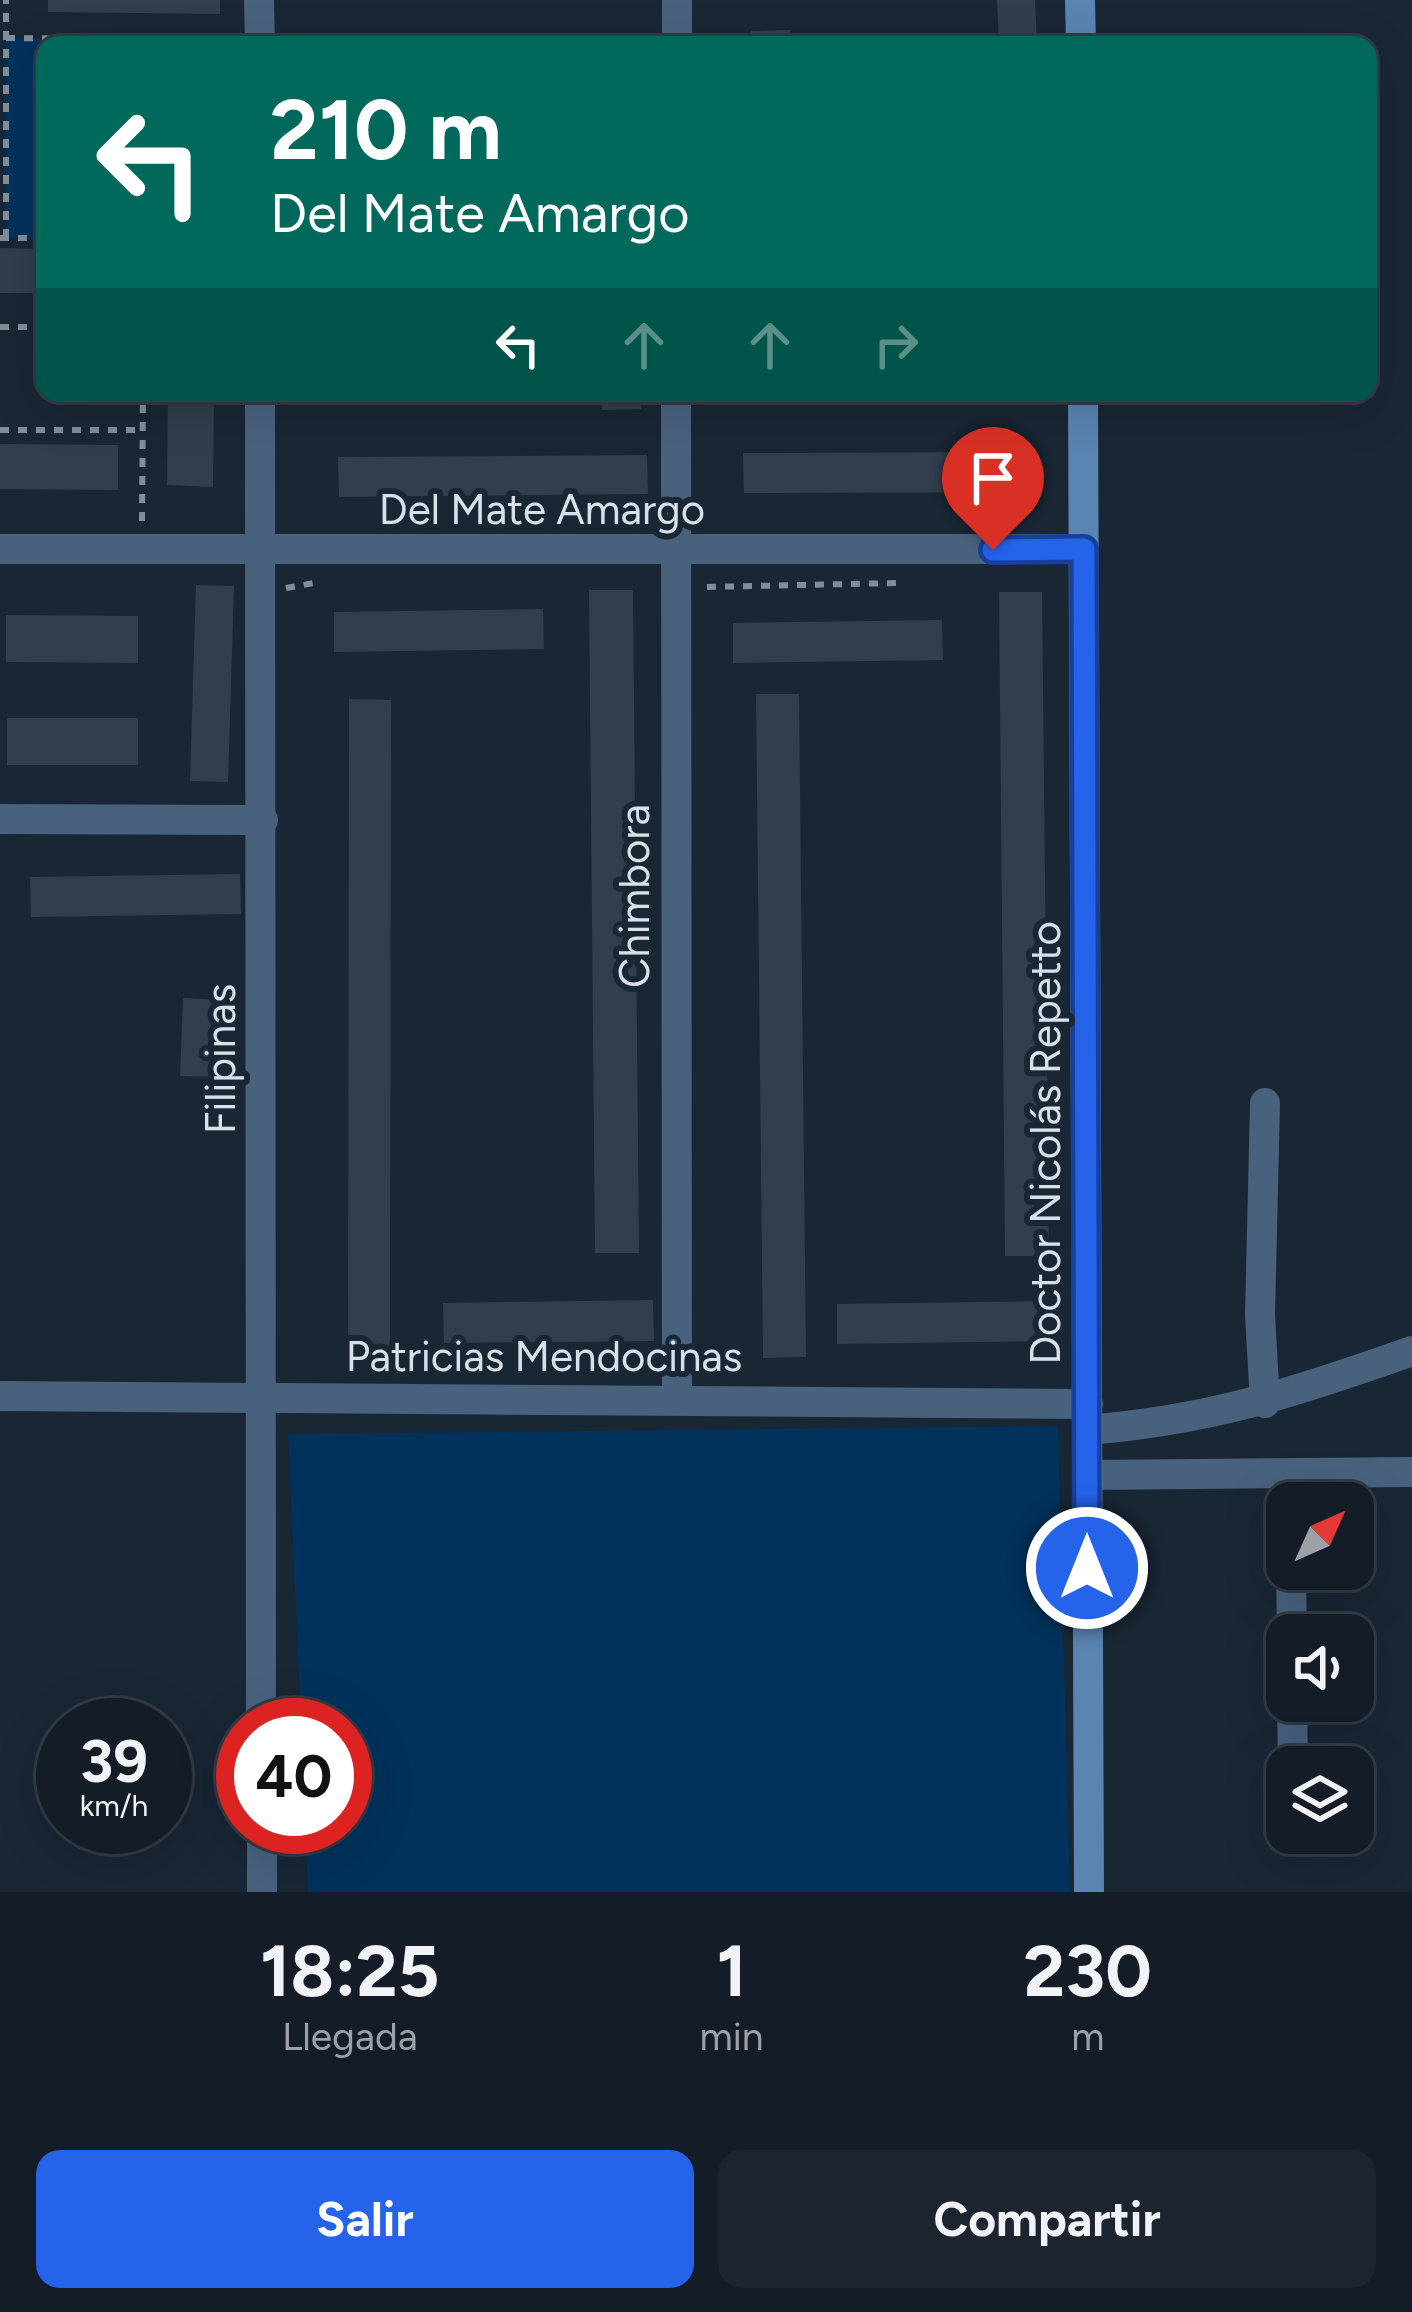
<!DOCTYPE html>
<html lang="es">
<meta charset="utf-8">
<style>
body{margin:0;font-family:Figtree,sans-serif;background:#1c252f;color:#f1f3f6;height:100vh;display:flex;flex-direction:column;font-size:45px;white-space:nowrap}
*{box-sizing:border-box;margin:0}
p{font-size:39px;color:#9da1a7}
.icon{flex:none;width:66px;height:66px;fill:none;stroke:currentColor;stroke-width:2;stroke-linecap:round;stroke-linejoin:round}
.map{position:relative;height:1892px;overflow:hidden}
.drawer{display:flex;flex-direction:column;background:#131c27;flex:1}
.drawer>*{flex:none}
.top-card{position:absolute;left:36px;top:36px;width:1341px;height:366px;border-radius:24px;box-shadow:0 12px 48px #0002,0 0 0 3px #323a44;background:#00695c;color:#fff;overflow:hidden}
.needle{width:78px;rotate:45deg}
.fabs{position:absolute;left:1266px;top:1482px;display:grid;gap:24px}
.fabs a{display:grid;place-items:center;width:108px;height:108px;border-radius:24px;background:#131c27;box-shadow:0 12px 48px #0002,0 0 0 3px #323a44;font-size:60px}
.speed{position:absolute;left:36px;top:1698px;display:flex;gap:24px;font-size:60px;font-weight:700;text-align:center}
.speed>*{display:grid;place-content:center;width:156px;height:156px;border-radius:50%;background:#131c27;box-shadow:0 12px 48px #0002,0 0 0 3px #323a44;line-height:1}
.speed small{font-size:30px;font-weight:400}
.speed .limit{border:18px solid #d22;background:#fff;color:#111}
.pin{position:absolute;display:grid;place-items:center;width:102px;height:102px;color:#fff;margin:-123px -51px;border-radius:50% 50% 50% 0;rotate:-45deg;box-shadow:0 0 12px #0007}
.pin .icon{rotate:45deg}
.me{position:absolute;width:132px;margin:-66px;rotate:0deg;stroke-linejoin:round;filter:drop-shadow(0 0 9px #0008)}
.turn{display:flex;align-items:center;gap:42px;height:252px;padding:0 36px;font-size:54px}
.turn .icon{width:156px;height:156px;stroke-width:2.5}
.turn b{display:block;font-size:84px;line-height:102px}
.lanes{display:flex;align-items:center;height:114px;padding:0 36px;background:#0003;justify-content:center;gap:60px;direction:ltr}
.lanes .off{opacity:.35}
.eta{display:flex;justify-content:space-evenly;align-items:center;height:204px;text-align:center}
.eta b{font-size:72px;font-weight:700;line-height:84px}
.button{display:flex;gap:24px;margin-top:auto;padding:24px 36px}
.button a{flex:1;height:138px;border-radius:24px;background:#2563eb;color:#fff;font-size:48px;font-weight:700;line-height:138px;text-align:center}
.button a+a{background:#1c252f;color:#f1f3f6}
.map>svg:first-child{display:block}
</style>
<div class="map">
<svg width="1412" height="1892" viewBox="0 0 1412 1892">
<rect width="100%" height="100%" fill="#192634"/>
<g fill="#00325c">
<path d="M6,38L218,40V45H45V238H6Z"/>
<path d="M1058,1426L1070,1892H308L305,1827H345V1725H301L288,1434Z"/>
</g>
<g fill="#313e4d">
<path d="M48,0H220V14L48,12Z"/>
<path d="M997,0H1035L1037,45H999Z"/>
<path d="M790,30V45H751V31Z"/>
<path d="M0,248L45,249V293H0Z"/>
<path d="M168,393H214L213,487L167,485Z"/>
<path d="M351,393H390L391,402L351,403Z"/>
<path d="M601,393H640L641,409L602,410Z"/>
<path d="M0,444L118,445V490L0,489Z"/>
<path d="M1030,452V492L744,493L743,453Z"/>
<path d="M647,455L648,494L339,497L338,457Z"/>
<path d="M196,585L234,586L228,782L190,781Z"/>
<path d="M589,590H633L639,1253H595Z"/>
<path d="M999,592H1042L1049,1256H1005Z"/>
<path d="M543,609L544,649L334,652V612Z"/>
<path d="M6,615L138,616V663L6,662Z"/>
<path d="M942,620L943,660L733,663V623Z"/>
<path d="M756,694H799L806,1357L763,1358Z"/>
<path d="M349,699L391,700L390,1361H348Z"/>
<rect x="7" y="718" width="131" height="47"/>
<path d="M240,874L241,914L31,917L30,877Z"/>
<path d="M183,998L225,1000L222,1077L180,1076Z"/>
<path d="M653,1300L654,1341L444,1343L443,1303Z"/>
<path d="M1047,1301V1341L837,1344V1304Z"/>
</g>
<g fill="none" stroke-linecap="round" stroke-linejoin="round">
<g stroke="#828d98" stroke-width="6" stroke-dasharray="9 9" stroke-linecap="butt">
<path d="M6,38L231,40"/>
<path d="M0,238H45"/>
<path d="M6,238V0"/>
<path d="M0,327H45"/>
<path d="M0,430H142"/>
<path d="M142,521L143,393"/>
<path d="M707,587L897,583"/>
<path d="M286,588L320,582"/>
</g>
<g stroke="#48627e" stroke-width="30">
<path d="M259,0L260,45"/>
<path d="M677,45V0"/>
<path d="M260,393L261,1725"/>
<path d="M676,393L677,1399"/>
<path d="M0,549H1084"/>
<path d="M0,819L263,820"/>
<path d="M1265,1103L1260,1315L1265,1403"/>
<path d="M0,1396L1088,1404"/>
<path d="M1087,1430C1211,1420 1296,1392 1412,1351"/>
<path d="M1087,1475L1412,1472"/>
<path d="M1291,1569L1292,1635"/>
<path d="M1292,1701L1293,1767"/>
<path d="M262,1827V1892"/>
</g>
<g stroke="#5a84b1" stroke-width="30">
<path d="M1080,0L1081,45"/>
<path d="M1083,393L1089,1892"/>
</g>
</g>
<g fill="none" stroke-linecap="round" stroke-linejoin="round">
<defs>
<path id="route" d="M993,550L1084,549L1087,1568"/>
</defs>
<use href="#route" stroke="#184099" stroke-width="30"/>
<use href="#route" stroke="#2563eb" stroke-width="21"/>
</g>
<g text-anchor="middle" dominant-baseline="central" stroke-width="12" stroke-linejoin="round" paint-order="stroke">
<g font-size="42" fill="#d8e1ea" stroke="#192634">
<text x="542" y="509">Del Mate Amargo</text>
<text transform="translate(634 896) rotate(-90)">Chimbora</text>
<text transform="translate(220 1059) rotate(-90)">Filipinas</text>
<text transform="translate(1045 1143) rotate(-90)">Doctor Nicolás Repetto</text>
<text x="544" y="1356">Patricias Mendocinas</text>
</g>
</g>
</svg>
<div class="fabs">
<a><svg class="needle" viewBox="-14 -14 28 28"><path d="M0-13l5 13h-10z" fill="#e53935"/><path d="M0 13l5-13h-10z" fill="#9da1a7"/></svg></a>
<a><svg class="icon" aria-label="sound" viewBox="0 0 24 24"><path d="M4 9h4l5-4v14l-5-4H4zM17 9q2 3 0 6"/></svg></a>
<a><svg class="icon" aria-label="layers" viewBox="0 0 24 24"><path d="M12 4l9 5-9 5-9-5zM3 14l9 5 9-5"/></svg></a>
</div>
<div class="speed"><div>39<small>km/h</small></div><div class="limit">40</div></div>
<div class="pin" style="left:993px;top:550px;background:#d93025"><svg class="icon" aria-label="arrive" viewBox="0 0 24 24"><path d="M6 21V4h12l-3 4 3 4H6"/></svg></div>
<svg class="me" style="left:1087px;top:1568px" viewBox="-20 -20 40 40"><circle r="17" fill="#2563eb" stroke="#fff" stroke-width="3"/><path d="M0-11L8 9 0 5-8 9z" fill="#fff"/></svg>
<div class="top-card">
<div class="turn"><svg class="icon" aria-label="left" viewBox="0 0 24 24"><path d="M17 20v-9H6M10 6l-5 5 5 5"/></svg><div><b>210 m</b>Del Mate Amargo</div></div>
<div class="lanes"><svg class="icon" aria-label="left" viewBox="0 0 24 24"><path d="M17 20v-9H6M10 6l-5 5 5 5"/></svg><svg class="icon off" aria-label="ahead" viewBox="0 0 24 24"><path d="M12 20V5M6 11l6-6 6 6"/></svg><svg class="icon off" aria-label="ahead" viewBox="0 0 24 24"><path d="M12 20V5M6 11l6-6 6 6"/></svg><svg class="icon off" aria-label="right" viewBox="0 0 24 24"><path d="M7 20v-9h11M14 6l5 5-5 5"/></svg></div>
</div>
</div>
<section class="drawer">
<div class="eta">
<div><b>18:25</b><p>Llegada</p></div>
<div><b>1</b><p>min</p></div>
<div><b>230</b><p>m</p></div>
</div>
<div class="button"><a>Salir</a><a>Compartir</a></div>
</section>
